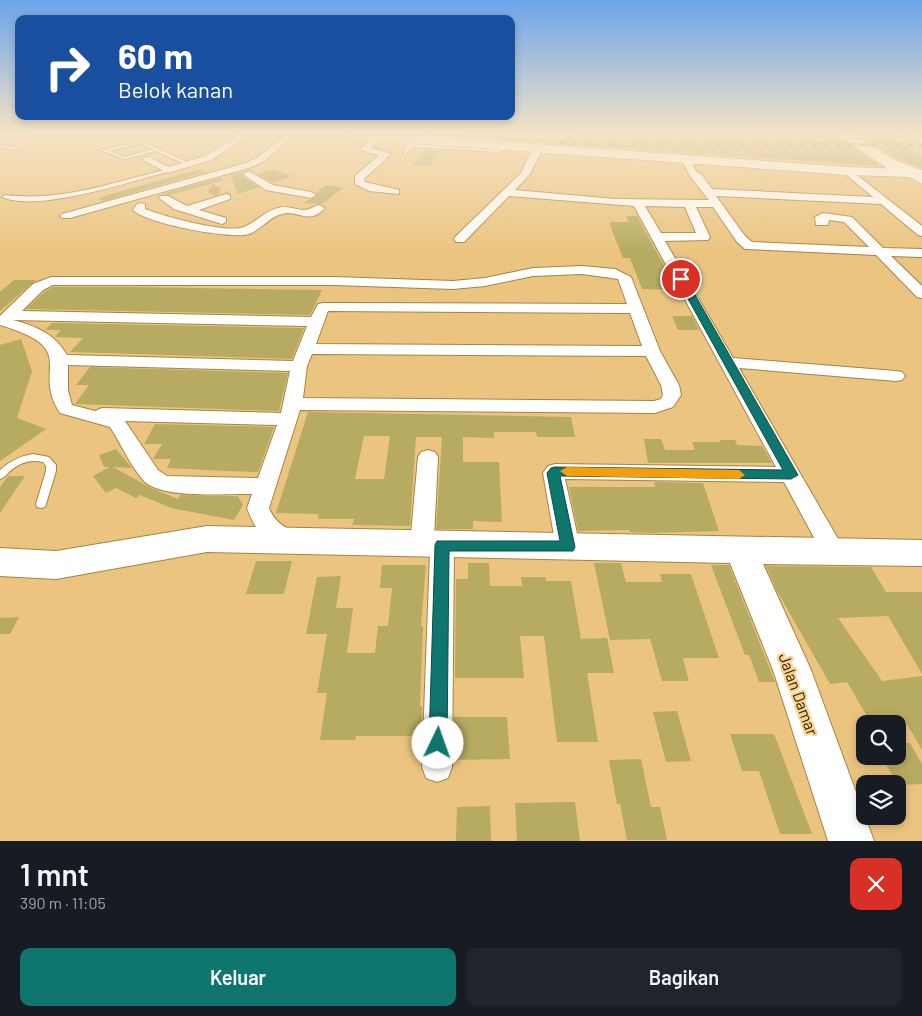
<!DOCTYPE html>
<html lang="id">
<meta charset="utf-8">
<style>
body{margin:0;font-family:Barlow,sans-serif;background:#20242c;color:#f1f3f6;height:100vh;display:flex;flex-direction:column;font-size:19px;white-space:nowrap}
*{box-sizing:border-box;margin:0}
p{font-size:16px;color:#9ea1a6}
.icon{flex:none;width:28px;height:28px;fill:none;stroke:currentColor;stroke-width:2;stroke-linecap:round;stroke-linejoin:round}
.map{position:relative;height:841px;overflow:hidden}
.details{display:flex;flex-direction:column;background:#171b24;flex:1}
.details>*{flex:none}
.top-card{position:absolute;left:15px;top:15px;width:500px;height:105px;border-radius:10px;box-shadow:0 2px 8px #0003;background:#1a4fa0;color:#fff;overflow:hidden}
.fabs{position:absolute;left:856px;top:715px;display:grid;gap:10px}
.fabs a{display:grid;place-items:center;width:50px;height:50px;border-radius:10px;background:#171b24;box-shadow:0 2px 8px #0003;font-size:25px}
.pin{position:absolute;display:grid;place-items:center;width:42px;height:42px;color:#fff;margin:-21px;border:2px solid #fff;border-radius:50%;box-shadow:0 1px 5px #0007}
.me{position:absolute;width:55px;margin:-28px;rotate:3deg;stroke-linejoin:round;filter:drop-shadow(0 0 4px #0008)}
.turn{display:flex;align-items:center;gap:18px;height:105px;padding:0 20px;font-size:22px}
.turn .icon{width:65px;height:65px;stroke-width:2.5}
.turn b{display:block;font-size:35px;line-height:42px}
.round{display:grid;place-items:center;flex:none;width:52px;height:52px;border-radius:10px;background:#20242c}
.overview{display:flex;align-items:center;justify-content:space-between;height:85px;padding:0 20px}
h1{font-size:30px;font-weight:600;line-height:38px}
.action{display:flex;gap:10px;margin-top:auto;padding:10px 20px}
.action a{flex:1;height:58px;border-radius:10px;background:#0f766e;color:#fff;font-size:20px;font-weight:600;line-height:58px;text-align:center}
.action a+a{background:#20242c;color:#f1f3f6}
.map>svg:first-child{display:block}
</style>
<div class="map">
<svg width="922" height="841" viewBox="0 0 922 841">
<rect width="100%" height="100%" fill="#ebc480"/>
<g fill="#b7ab61" fill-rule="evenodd">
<path d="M836,135L881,166L564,144L565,136Z"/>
<path d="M857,135H888L922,156V168L898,159Z"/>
<path d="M424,150L440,151L430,166L413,165Z"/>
<path d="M199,169L206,172L103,201L98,198Z"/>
<path d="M273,169L292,176L273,183L258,174Z"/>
<path d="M246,171L242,173L243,177L259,187L238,194L230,175Z"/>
<path d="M219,178L224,180L171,195L162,194Z"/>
<path d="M326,185L343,188L322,204L302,203L317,197L316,193Z"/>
<path d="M626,216H637L677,290L642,289L630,258H623L611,228L610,222H629Z"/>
<path d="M14,280H36L0,311V292Z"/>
<path d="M53,287H128L322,290L310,315L26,309L44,292Z"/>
<path d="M672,316H692L699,330H678Z"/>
<path d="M52,323L304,328L292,359L70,352L83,338L55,337L61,330H45Z"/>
<path d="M21,339L32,371L17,418L46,429L0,461V345Z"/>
<path d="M90,367L288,373L279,411L75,404L89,385H76Z"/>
<path d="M308,412L571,417L575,437H537L536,432H494V438L463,437V462H499L502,522L473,521V529H436L442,437H416L410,526L352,525L354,519H318L319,514L276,513ZM364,436H390L384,479H355Z"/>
<path d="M155,424L274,427L258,472L225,471L167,468L171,459H153L162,444H144Z"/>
<path d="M644,439H661L665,450H695L692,442H721L720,440H735L737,445L762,446L772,463H648Z"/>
<path d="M116,449L132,468L113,467L151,488L178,499L180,495L238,496L243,505L234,520L171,508L140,495L136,498L116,488L106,493L93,476L110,467H104L99,455Z"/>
<path d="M8,476H25L0,513V487Z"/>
<path d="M654,482L703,483L719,531L650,533L630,532L629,530L578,531L569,487H655Z"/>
<path d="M256,561H292L284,594H246Z"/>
<path d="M468,563H489L490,586H522L521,577H545L546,581H571L581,639L607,638L614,673H587L598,742H557L544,636H520L524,678H455L456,579H468Z"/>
<path d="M594,563H621L626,582H662L660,574H691L719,658H683L689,681H662L650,639L610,640Z"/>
<path d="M382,565H426L421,626H423L420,706H422L421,736H356L355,740H320L327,693H317L327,634H306L317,577L341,576L336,608H353L347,653H375L378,626H388L392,588H380Z"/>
<path d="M711,565H729L775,682H759L749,655H745Z"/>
<path d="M766,566L871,567L886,592H922V674L888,616L838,618L882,681L922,676V750L904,719L871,723L847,682L830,684L777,591Z"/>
<path d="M19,617L10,634H0V618Z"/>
<path d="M677,711L691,761L666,762L653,712Z"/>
<path d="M454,717H507L510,759L454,760Z"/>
<path d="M730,734H774L812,834H780L759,771H742Z"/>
<path d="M910,743L922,764V784L898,785L881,756H898V744Z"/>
<path d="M641,759L651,807H660L667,840H627L620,804H617L609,760Z"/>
<path d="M575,802L580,841H517L515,803Z"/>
<path d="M490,806L491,841H456L457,807Z"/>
</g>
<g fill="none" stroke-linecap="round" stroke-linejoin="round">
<path stroke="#c5a367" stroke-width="10" stroke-dasharray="10 5" stroke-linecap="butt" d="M210,188L226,197"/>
<defs>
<g id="lane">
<path d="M407,138L409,139L410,144L498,150L503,145L507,146L499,152L412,147L405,155L403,154L408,146L406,145L405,139Z"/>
<path d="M141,141L191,164L187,165L156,151L125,159L94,148L96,147L104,150ZM141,143L153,149L125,157L109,151Z"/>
<path d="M0,145L16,148L18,149L16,150L0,147Z"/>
<path d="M168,169H170V171C133,181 36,213 2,197L5,195C62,202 114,182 168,169Z"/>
<path d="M33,454L49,457L56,465V471L46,504L45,507L41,508L37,507L36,504L46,471V466L43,462C30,459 19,463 9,472C6,475 4,478 0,479V470C10,461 20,456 33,454Z"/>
</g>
<g id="street">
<path d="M239,135H250L211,160L168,173L141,159L149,157L169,167L205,156Z"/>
<path d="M285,135H295L264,161L252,167L70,218H62L60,216L62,214L246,163L258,157Z"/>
<path d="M373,135L380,137L371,148L391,154L364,179L365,182L399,190V194L369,191L355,184V176L379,155L360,150Z"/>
<path d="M907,135H918L922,138V145Z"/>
<path d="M538,145L543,148L530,174L515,190L615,199L709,200C699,187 687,175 682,159L687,156L690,157L696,171L702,175L712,189L873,197L844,173L843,171L848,168L922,226V236L918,235L881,204L716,196L745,236L752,242L869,247L844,222L829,220L828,225H816L815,217L823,213L852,217L883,248L922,249V257L891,256L922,286V298L917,297L876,255L745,249L737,242L713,207H696L710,237L708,240L665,241L733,358L896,371L902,372L905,376L902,380L896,381L739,368L841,544L845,551L841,558L833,561L825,558L784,482L565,479L580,547L576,554L568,556L560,554L556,547L543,473L548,466L555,464L776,467L634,206L509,196L464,242H456L454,239L456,236L521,173L533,148ZM645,206L685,207L696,233H661Z"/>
<path d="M249,171L273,185L311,192L316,195L311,198L266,190L245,176L244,174Z"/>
<path d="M226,194L230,195V199L199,210L226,218V222L222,224L174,209L159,198L160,196H168L187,206Z"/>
<path d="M141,203L145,204V209C163,216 227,234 244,227C256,222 265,211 278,208C288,205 295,210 305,210C310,210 314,206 319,205L325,208C309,226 297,209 282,214C269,217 261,230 249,234C231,240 145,223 133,210L137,204Z"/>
<path d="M582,266L615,269L631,277L660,351L679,385L681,395L673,407L655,413L300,410L269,508C277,528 291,526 297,539L294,545L286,548C264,541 255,530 247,508L252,494C226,493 161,500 143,480C130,465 121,444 110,427L60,413C30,368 83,350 0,325V316L4,312L33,284L51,277H334L453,281L485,278L533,268ZM582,274L618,279L627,304L323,303L318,304L311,317L22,311L43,290L53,285H334L453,289L485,286L533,276ZM328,311L630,313L642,346L316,344ZM13,320L307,326L293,361L67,355C55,334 36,326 13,320ZM312,354L646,356L661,385L663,395L661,399L654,401L303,398L307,366ZM68,365L290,371L281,413L102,408L95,411L72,405L68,390ZM125,421L277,425L258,478L167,476L158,470Z"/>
<path d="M428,450L435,452L438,457L434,538L442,536L450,538L454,545L452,767L448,778L437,782L426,778L422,767L430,552L422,554L414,552L410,545L418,457L421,452Z"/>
</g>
<path id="secondary" d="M207,526L922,540V566L763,564L811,670L874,841H828L773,670L730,563L207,552L56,579L0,576V548L56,551Z"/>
<path id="primary" d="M838,135H853L897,161L922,170V178L887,168Z"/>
<path id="highway" d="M349,135H414L848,167L912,169L922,173V184L909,177L848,175L355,139Z"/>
</defs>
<use href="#lane" stroke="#a88340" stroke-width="2"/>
<use href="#street" stroke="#a88340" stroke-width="2"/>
<use href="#secondary" stroke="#a88340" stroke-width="2"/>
<use href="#primary" stroke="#a88340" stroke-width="1"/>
<use href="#highway" stroke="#a88340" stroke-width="1"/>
<use href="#lane" fill="#fff" fill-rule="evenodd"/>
<use href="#street" fill="#fff" fill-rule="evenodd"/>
<use href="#secondary" fill="#fff" fill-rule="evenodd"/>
<use href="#primary" fill="#fff" fill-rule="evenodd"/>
<use href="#highway" fill="#fff" fill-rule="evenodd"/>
<defs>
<path id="rail" d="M470,135L581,144L922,145"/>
</defs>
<use href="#rail" stroke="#7d6438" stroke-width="3"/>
<use href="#rail" stroke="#f8d18d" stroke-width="2" stroke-dasharray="6" stroke-linecap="butt"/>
</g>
<linearGradient id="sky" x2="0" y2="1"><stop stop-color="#6ba4eb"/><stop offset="0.53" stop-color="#f6e4c6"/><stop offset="1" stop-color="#f6e4c6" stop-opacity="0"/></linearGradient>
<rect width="922" height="253" fill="url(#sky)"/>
<path fill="#0f766e" stroke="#0a4d48" d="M681,276L686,279L798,475L791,479L560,476L575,547L573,551H449L447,743L444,749L438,752L431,749L429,743L435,545L437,541H560L547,473L551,468L555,467L783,470L677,279Z"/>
<path fill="#f59e0b" d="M567,467L739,470L745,475L739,479L567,476L560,471Z"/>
<g text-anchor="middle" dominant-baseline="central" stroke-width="4.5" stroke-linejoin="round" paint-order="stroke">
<g font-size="16" fill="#2c1d02" stroke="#f8d18d">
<text transform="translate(799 694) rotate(70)">Jalan Damar</text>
</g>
</g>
</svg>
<div class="fabs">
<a><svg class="icon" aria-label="search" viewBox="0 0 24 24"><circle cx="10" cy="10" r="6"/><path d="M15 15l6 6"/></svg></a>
<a><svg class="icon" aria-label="layers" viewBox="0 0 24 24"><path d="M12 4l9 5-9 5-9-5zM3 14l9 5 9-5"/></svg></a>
</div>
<div class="pin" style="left:681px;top:279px;background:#d93025"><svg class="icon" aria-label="arrive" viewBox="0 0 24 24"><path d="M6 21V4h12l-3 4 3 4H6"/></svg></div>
<svg class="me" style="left:438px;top:743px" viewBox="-20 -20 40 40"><circle r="19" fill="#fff"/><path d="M0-13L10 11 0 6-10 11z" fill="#0f766e"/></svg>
<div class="top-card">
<div class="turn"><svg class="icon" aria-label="right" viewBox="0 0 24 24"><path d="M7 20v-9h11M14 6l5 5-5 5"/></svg><div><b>60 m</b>Belok kanan</div></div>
</div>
</div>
<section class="details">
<div class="overview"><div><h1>1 mnt</h1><p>390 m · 11:05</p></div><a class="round" style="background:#d93025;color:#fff"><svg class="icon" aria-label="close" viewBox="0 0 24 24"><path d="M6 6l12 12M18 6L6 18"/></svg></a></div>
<div class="action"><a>Keluar</a><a>Bagikan</a></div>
</section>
